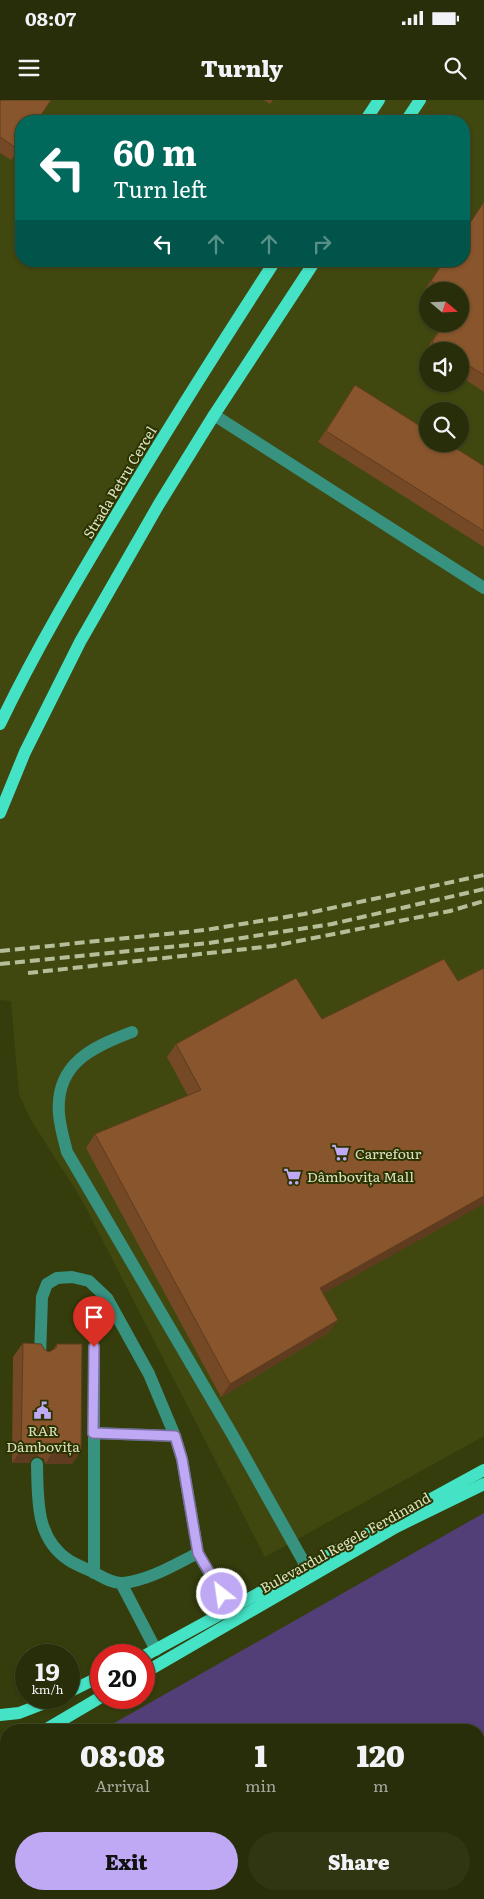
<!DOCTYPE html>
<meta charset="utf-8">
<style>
body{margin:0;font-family:Literata,serif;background:#303612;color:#f1f3f6;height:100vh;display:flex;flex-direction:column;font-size:19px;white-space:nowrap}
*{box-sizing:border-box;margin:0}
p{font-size:16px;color:#a5a89c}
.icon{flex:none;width:28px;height:28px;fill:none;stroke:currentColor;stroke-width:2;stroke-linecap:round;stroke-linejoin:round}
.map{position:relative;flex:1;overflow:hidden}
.panel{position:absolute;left:0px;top:1624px;width:485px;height:176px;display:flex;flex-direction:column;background:#282e09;border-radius:20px 20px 0 0;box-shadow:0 1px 4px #0004,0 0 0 1px #444a2a}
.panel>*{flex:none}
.hud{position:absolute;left:15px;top:15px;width:455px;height:152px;border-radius:20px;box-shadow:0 1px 4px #0004,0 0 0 1px #444a2a;background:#00695c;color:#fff;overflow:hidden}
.needle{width:32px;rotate:109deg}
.fabs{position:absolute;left:419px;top:182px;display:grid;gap:10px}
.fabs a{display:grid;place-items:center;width:50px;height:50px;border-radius:50%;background:#282e09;box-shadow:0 1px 4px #0004,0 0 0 1px #444a2a;font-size:25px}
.speed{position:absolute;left:15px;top:1544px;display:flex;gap:10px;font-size:25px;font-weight:700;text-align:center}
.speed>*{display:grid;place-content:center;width:65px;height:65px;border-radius:50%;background:#282e09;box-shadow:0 1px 4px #0004,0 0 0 1px #444a2a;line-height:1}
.speed small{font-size:12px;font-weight:400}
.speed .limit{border:8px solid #d22;background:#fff;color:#111}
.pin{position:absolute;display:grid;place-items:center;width:42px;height:42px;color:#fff;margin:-51px -21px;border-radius:50% 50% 50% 0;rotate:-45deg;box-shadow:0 0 5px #0007}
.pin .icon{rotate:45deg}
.me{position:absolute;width:55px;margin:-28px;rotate:330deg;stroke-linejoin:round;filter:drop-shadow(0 0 4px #0008)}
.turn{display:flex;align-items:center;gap:18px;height:105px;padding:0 15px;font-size:22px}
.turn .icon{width:65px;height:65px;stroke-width:2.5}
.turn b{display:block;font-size:35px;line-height:42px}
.lanes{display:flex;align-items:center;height:48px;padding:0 15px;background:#0003;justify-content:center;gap:25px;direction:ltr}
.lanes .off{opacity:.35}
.eta{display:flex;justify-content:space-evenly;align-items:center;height:85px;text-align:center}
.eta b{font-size:30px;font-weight:800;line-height:35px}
.button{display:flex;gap:10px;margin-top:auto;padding:10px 15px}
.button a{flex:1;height:58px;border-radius:30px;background:#bfa8f4;color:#111;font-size:20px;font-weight:800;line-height:58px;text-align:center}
.button a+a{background:#303612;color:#f1f3f6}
.status{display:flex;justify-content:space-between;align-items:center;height:35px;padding:0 25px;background:#282e09;direction:ltr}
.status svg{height:14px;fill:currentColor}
header{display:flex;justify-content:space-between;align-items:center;height:65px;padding:0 15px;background:#282e09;font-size:22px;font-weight:800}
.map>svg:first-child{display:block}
</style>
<div class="status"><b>08:07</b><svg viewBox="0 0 49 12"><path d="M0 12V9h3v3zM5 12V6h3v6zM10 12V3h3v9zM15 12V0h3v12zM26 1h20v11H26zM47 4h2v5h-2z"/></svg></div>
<header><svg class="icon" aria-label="menu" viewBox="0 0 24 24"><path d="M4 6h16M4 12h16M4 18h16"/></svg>Turnly<svg class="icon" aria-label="search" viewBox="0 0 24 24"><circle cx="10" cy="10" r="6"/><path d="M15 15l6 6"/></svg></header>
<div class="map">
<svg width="484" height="1799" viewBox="0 0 484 1799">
<rect width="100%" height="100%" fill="#363d0c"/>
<path fill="#404810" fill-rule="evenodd" d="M0,0H484V1336L265,1457L82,1100L31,1020L19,994L11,901L0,900ZM21,21H464V161H21ZM428,191H460V224H428ZM428,251H460V284H428ZM428,311H460V344H428Z"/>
<path fill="#523f78" d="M484,1413V1799H0V1688L6,1685V1794H479V1630H102Z"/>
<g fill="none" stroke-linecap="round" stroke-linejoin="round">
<g stroke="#379280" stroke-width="12">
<path d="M214,315L484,488"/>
<path d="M132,932C92,947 55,964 59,1014C60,1027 64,1040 67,1052L232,1334L306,1466"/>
<path d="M94,1247V1473"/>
<path d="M40,1257L42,1197L47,1184L57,1178L72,1177L89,1181L107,1198L149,1274L175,1336L182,1359L198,1453L229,1508"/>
<path d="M93,1333L175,1336"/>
<path d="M37,1364C38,1399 35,1439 70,1461C77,1465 84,1468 91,1471C101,1476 112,1484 123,1483C150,1480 174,1465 198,1453"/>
<path d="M121,1483L156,1550"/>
</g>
<g stroke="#44e3c6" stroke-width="12">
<path d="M365,21L379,0"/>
<path d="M406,21L420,0"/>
<path d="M0,624C35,551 76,482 118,412C168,328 221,244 275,161"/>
<path d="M0,713L25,652L80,542L159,404L214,315L315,161"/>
<path d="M144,1556L484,1370"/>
<path d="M144,1573L396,1427L484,1384"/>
<path d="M69,1592L101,1576"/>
<path d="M0,1615L19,1613L58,1598"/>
<path d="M45,1630L101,1597"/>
<path d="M0,1654L6,1651"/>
</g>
<g stroke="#b6be99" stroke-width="4" stroke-dasharray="10 5" stroke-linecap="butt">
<path d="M0,851L205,830L304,814L484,775"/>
<path d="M0,864L209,843L332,824L484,789"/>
<path d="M28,873L273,846L450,811L484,801"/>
</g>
</g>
<g fill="#754926">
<path d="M0,0L21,46L11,60L0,53Z"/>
<path d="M264,0H273L270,4Z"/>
<path d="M484,102V292L460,276V251H428V256L424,253L443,224H460V191H428V195L423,192Z"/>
<path d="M355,285L484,366V447L318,342Z"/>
<path d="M176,944L323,1194L328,1233L221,1297L86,1048L95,1034L188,996L167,957Z"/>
<path d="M23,1243L49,1252L53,1250L57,1244L81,1351L72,1364H45L44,1359L37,1356L33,1357L29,1363H12L13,1257Z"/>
</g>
<g fill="#5f3c1f">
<path d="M484,1096V1104L310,1201L320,1188Z"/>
<path d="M338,1220L328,1233L221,1297L230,1284Z"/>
<path d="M47,1343L37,1356L33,1357L29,1363H12L21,1350Z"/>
<path d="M54,1350L81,1351L72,1364H45Z"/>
</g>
<g fill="#88552c" stroke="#5f3c1f">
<path d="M0,0H51L37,21H21V46L19,50L0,37Z"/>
<path d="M484,102V275L460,260V251H446L432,242L444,224H460V191H447L431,181L444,161H464V132Z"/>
<path d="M355,285L428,331V344H449L484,366V431L326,331Z"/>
<path d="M444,859L458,881L484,868V1096L320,1188L338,1220L230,1284L95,1034L201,990L176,944L296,878L322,919Z"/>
<path d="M23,1243L41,1244L45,1250L49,1252L56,1248L57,1244H82L81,1351L54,1350L53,1346L47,1343L42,1344L38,1350H21Z"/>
</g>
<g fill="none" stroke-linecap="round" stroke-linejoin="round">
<defs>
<path id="route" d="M94,1247L93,1333L175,1336L182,1359L198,1453L222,1494"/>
</defs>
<use href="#route" stroke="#7c6d9f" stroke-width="12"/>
<use href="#route" stroke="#bfa8f4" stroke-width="9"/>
</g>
<defs>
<symbol id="supermarket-bare" viewBox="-9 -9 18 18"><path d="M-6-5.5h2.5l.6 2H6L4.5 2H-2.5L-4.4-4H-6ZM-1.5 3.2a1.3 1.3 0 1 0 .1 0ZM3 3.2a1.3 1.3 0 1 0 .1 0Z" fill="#bfa8f4" stroke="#2c3300" stroke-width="2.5" paint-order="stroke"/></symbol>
<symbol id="civic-bare" viewBox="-9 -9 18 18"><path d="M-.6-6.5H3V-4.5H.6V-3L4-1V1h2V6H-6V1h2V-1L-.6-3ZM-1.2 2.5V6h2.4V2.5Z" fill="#bfa8f4" stroke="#2c3300" stroke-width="2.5" paint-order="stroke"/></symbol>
</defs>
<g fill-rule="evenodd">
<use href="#supermarket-bare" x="328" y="1040" width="25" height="25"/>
<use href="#supermarket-bare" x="280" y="1064" width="25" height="25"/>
<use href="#civic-bare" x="30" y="1298" width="25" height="25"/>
</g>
<g text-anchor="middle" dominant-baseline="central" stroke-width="4" stroke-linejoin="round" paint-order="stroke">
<g font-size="14" fill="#dae2c1" stroke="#2c3300">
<text transform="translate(119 382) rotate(-59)">Strada Petru Cercel</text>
<text transform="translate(345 1442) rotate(-29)">Bulevardul Regele Ferdinand</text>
</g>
<g font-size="14" fill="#dae2c1" stroke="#2c3300" text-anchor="start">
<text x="355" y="1053">Carrefour</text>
<text x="307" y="1076">Dâmbovița Mall</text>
<text x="43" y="1330" text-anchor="middle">RAR<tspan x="43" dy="16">Dâmbovița</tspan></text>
</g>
</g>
</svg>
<div class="fabs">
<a><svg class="needle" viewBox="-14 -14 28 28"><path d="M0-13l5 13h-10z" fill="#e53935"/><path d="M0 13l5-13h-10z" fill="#a5a89c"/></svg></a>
<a><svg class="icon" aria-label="sound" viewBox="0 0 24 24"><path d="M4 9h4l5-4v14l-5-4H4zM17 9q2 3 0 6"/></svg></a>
<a><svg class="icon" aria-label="search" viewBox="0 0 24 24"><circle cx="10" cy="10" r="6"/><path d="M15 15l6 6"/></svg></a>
</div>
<div class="speed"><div>19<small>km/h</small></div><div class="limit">20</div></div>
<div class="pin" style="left:94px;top:1247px;background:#d93025"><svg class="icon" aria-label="arrive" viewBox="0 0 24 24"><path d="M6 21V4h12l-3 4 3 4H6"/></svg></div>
<svg class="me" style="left:222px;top:1494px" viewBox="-20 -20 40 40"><circle r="17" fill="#bfa8f4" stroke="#fff" stroke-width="3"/><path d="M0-11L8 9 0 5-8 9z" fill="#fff"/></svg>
<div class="hud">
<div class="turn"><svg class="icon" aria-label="left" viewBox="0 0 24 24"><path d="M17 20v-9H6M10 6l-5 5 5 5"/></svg><div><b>60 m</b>Turn left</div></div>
<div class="lanes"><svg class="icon" aria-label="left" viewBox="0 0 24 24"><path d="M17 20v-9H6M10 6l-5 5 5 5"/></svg><svg class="icon off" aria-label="ahead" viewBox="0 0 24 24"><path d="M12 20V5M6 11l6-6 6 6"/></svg><svg class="icon off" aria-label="ahead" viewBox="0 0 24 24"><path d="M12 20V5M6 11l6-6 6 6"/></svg><svg class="icon off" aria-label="right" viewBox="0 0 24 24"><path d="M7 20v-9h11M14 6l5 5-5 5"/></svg></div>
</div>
<section class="panel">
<div class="eta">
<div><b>08:08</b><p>Arrival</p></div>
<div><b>1</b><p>min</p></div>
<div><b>120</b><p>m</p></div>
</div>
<div class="button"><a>Exit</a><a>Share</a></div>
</section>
</div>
